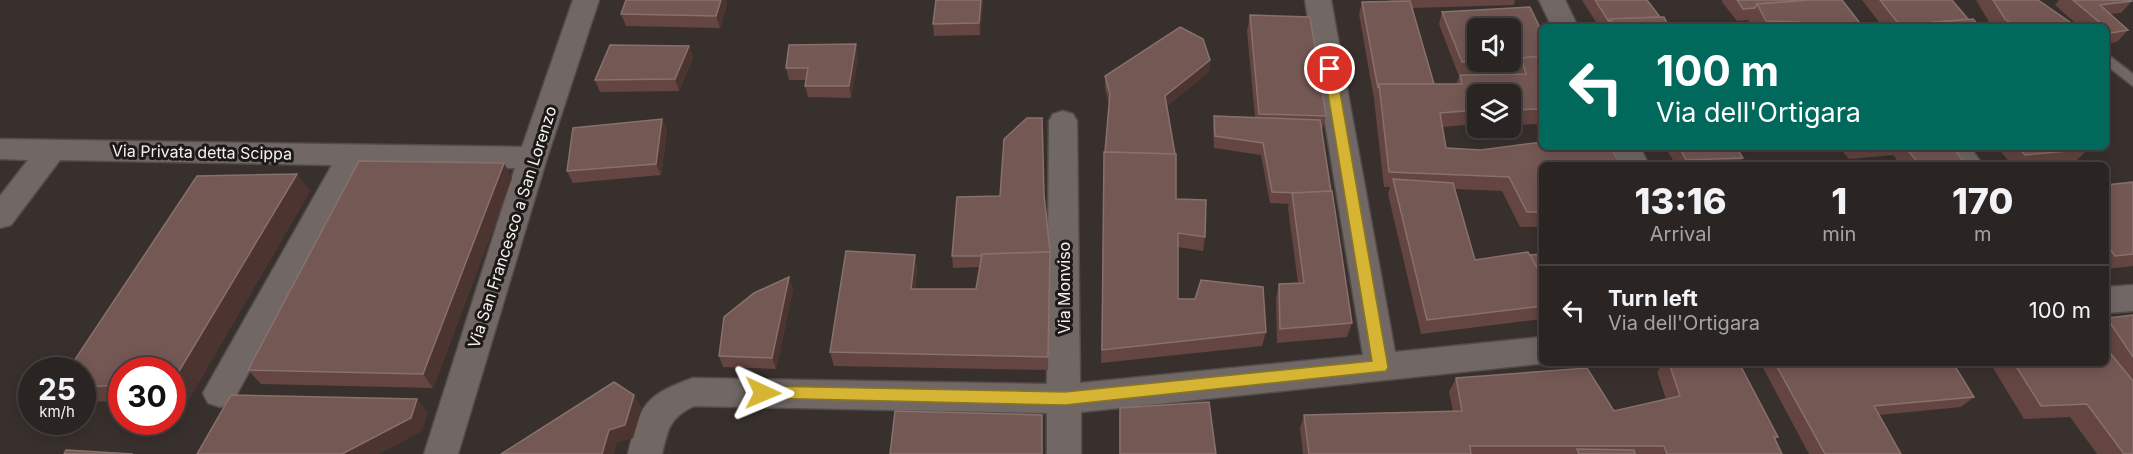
<!DOCTYPE html>
<style>
body{margin:0;font-family:Inter,sans-serif;background:#36302f;color:#f1f3f6;height:100vh;display:flex;flex-direction:column;font-size:22px;white-space:nowrap}
*{box-sizing:border-box;margin:0}
p{font-size:20px;color:#a5a4a5}
.icon{flex:none;width:33px;height:33px;fill:none;stroke:currentColor;stroke-width:2;stroke-linecap:round;stroke-linejoin:round}
.map{position:relative;flex:1;overflow:hidden}
.drawer{position:absolute;left:1539px;top:162px;width:570px;height:204px;display:flex;flex-direction:column;background:#2a2422;border-radius:9px;box-shadow:0 3px 15px #0003,0 0 0 2px #464140}
.drawer>*{flex:none}
.guide{position:absolute;left:1539px;top:24px;width:570px;height:126px;border-radius:9px;box-shadow:0 3px 15px #0003,0 0 0 2px #464140;background:#00695c;color:#fff;overflow:hidden}
.fabs{position:absolute;left:1467px;top:18px;display:grid;gap:12px}
.fabs a{display:grid;place-items:center;width:54px;height:54px;border-radius:9px;background:#2a2422;box-shadow:0 3px 15px #0003,0 0 0 2px #464140;font-size:30px}
.speed{position:absolute;left:18px;top:357px;display:flex;gap:12px;font-size:30px;font-weight:700;text-align:center}
.speed>*{display:grid;place-content:center;width:78px;height:78px;border-radius:50%;background:#2a2422;box-shadow:0 3px 15px #0003,0 0 0 2px #464140;line-height:1}
.speed small{font-size:15px;font-weight:400}
.speed .limit{border:9px solid #d22;background:#fff;color:#111}
.pin{position:absolute;display:grid;place-items:center;width:51px;height:51px;color:#fff;margin:-26px;border:3px solid #fff;border-radius:50%;box-shadow:0 2px 6px #0007}
.me{position:absolute;width:66px;margin:-33px;rotate:91deg;stroke-linejoin:round;filter:drop-shadow(0 0 4px #0008)}
.turn{display:flex;align-items:center;gap:21px;height:126px;padding:0 18px;font-size:27px}
.turn .icon{width:78px;height:78px;stroke-width:2.5}
.turn b{display:block;font-size:42px;line-height:51px}
.eta{display:flex;justify-content:space-evenly;align-items:center;height:102px;text-align:center}
.eta b{font-size:36px;font-weight:800;line-height:42px}
ul{padding:0;list-style:none}
li{display:flex;align-items:center;gap:18px;height:90px;padding:0 18px;border-top:2px solid #464140}
li div{flex:1}
li b{display:block;font-size:22px}
li em{font-style:normal}
.map>svg:first-child{display:block}
</style>
<div class="map">
<svg width="2133" height="454" viewBox="0 0 2133 454">
<rect width="100%" height="100%" fill="#38302d"/>
<g fill="none" stroke-linecap="round" stroke-linejoin="round">
<defs>
<path id="service" d="M2106,53L2133,74V86L2106,65Z"/>
<g id="minor">
<path d="M573,0H599L547,158L458,454H424L515,168L361,166L232,403L220,407L208,403L203,393L332,165L60,160L11,225L0,228V196L28,160L0,159V139L522,147Z"/>
<path d="M1305,0H1331L1395,352L1542,337V363H1547L1081,412V454H1047V413L694,406C669,418 668,429 662,454H628C640,405 645,395 693,378L1047,384L1049,121L1053,114L1063,111L1073,114L1077,121L1080,383L1363,355Z"/>
<path d="M1539,0H1565L1578,27H1552Z"/>
<path d="M1612,147H1640L1649,165H1621Z"/>
<path d="M1940,147H1970L1983,165H1953Z"/>
<path d="M2133,285V311L2106,313V287Z"/>
</g>
</defs>
<use href="#service" stroke="#534c4a" stroke-width="3"/>
<use href="#minor" stroke="#534c4a" stroke-width="3"/>
<use href="#service" fill="#716865" fill-rule="evenodd"/>
<use href="#minor" fill="#716865" fill-rule="evenodd"/>
</g>
<g fill="#644541" fill-rule="evenodd">
<path d="M936,0H983L980,35L934,36L933,24Z"/>
<path d="M1389,0H1515L1514,5L1412,8L1434,84H1456L1460,75L1515,74L1514,73L1458,74L1439,24L1442,12L1542,32V141L1539,124L1510,125V94H1478V125H1464L1443,127L1446,148L1542,165V227H1520L1502,191L1455,189L1475,260L1542,254V319L1421,334L1388,194L1390,187H1384L1374,99L1359,14L1362,2H1390ZM1510,28V62H1478Z"/>
<path d="M1582,0H1647L1669,27H1599Z"/>
<path d="M1722,0H1842L1863,27H1752L1748,20L1737,21L1722,2Z"/>
<path d="M1862,0H1952L1968,19L1980,27H1883Z"/>
<path d="M1976,0H2038L2077,27H1992Z"/>
<path d="M2059,0H2131L2132,1L2121,13L2110,14L2128,30L2117,42L2106,44V27H2080L2055,5Z"/>
<path d="M727,4L720,28L626,26L621,14Z"/>
<path d="M1250,15L1326,116L1322,131L1352,323L1347,337L1277,343L1276,299L1279,284L1298,283L1288,208L1289,204L1270,203L1261,155L1214,148L1213,127L1214,116L1255,117L1247,31Z"/>
<path d="M689,46L693,58L679,91L600,92L595,80Z"/>
<path d="M858,56L851,98L808,97L805,86L806,80H789L786,68Z"/>
<path d="M1210,60L1209,72L1166,106L1176,199L1205,237L1203,251L1178,247V299L1266,332L1262,346L1101,363L1104,167L1109,104L1105,88V76Z"/>
<path d="M662,119L667,131L661,175L573,183L567,171Z"/>
<path d="M1665,147H1736L1743,158L1738,165H1676Z"/>
<path d="M1839,147H1953L1966,165H1901L1893,155L1849,159Z"/>
<path d="M1997,147H2087L2088,149L2077,160L2033,165H2012Z"/>
<path d="M512,178L433,388L261,384L248,370Z"/>
<path d="M2133,182V266L2106,269V185Z"/>
<path d="M310,191L189,399H172V370H122V401L82,402V370Z"/>
<path d="M1044,194L1050,252L1048,370L834,366L830,352L915,255L917,269L915,289H976L980,267L953,268L952,256Z"/>
<path d="M793,289L776,369L723,367L719,356Z"/>
<path d="M2133,315V454H2097L2070,417L2024,419L1990,363H2106V319Z"/>
<path d="M1663,363H1739L1778,437L1775,440L1782,454H1303L1300,428L1304,415L1453,411L1449,392L1456,378L1614,411L1666,399L1657,372Z"/>
<path d="M1762,363H1953L1974,397L1961,407L1879,415L1901,454H1809L1761,364Z"/>
<path d="M1120,408L1216,454H1119V421Z"/>
</g>
<g fill="#4c3531">
<path d="M721,0H726L727,4L720,28L716,16Z"/>
<path d="M981,0H983L980,35L979,23Z"/>
<path d="M856,44L858,56L851,98L849,86Z"/>
<path d="M689,46L693,58L679,91L675,79Z"/>
<path d="M1210,60L1209,72L1163,108L1165,96Z"/>
<path d="M662,119L667,131L661,175L656,164Z"/>
<path d="M504,163L512,178L433,388L423,374Z"/>
<path d="M297,174L310,191L189,399L172,384V383Z"/>
<path d="M915,255L917,269L913,303L911,289Z"/>
<path d="M789,277L793,289L776,369L772,358Z"/>
<path d="M634,395L642,408L633,438L617,443L614,454H602L609,430Z"/>
<path d="M417,399L428,412L422,431L379,454H342Z"/>
</g>
<g fill="#745854" stroke="#88706c" stroke-width="1.5">
<path d="M626,0H721L716,16L621,14Z"/>
<path d="M936,0H981L979,23L933,24Z"/>
<path d="M1595,0H1647L1660,17L1610,19L1609,22Z"/>
<path d="M1737,0H1810L1757,4L1755,8L1743,9Z"/>
<path d="M1810,0H1842L1863,27H1802L1799,22L1766,21L1757,4Z"/>
<path d="M1880,0H1952L1968,19L1904,25L1901,27Z"/>
<path d="M1993,0H2038L2077,27H2016L2005,19Z"/>
<path d="M2073,0H2131L2132,1L2100,5L2128,30L2111,33L2106,28V27H2105Z"/>
<path d="M1410,1L1434,84H1379L1378,88L1362,2Z"/>
<path d="M1530,7L1542,32V56L1521,58L1519,61H1510V28H1478V61L1462,62L1442,12Z"/>
<path d="M1250,15L1310,17L1326,116L1259,114Z"/>
<path d="M1664,17L1669,27H1615L1610,19Z"/>
<path d="M1973,19L1980,27H1906L1904,25Z"/>
<path d="M1180,27L1203,39L1210,60L1165,96L1175,154L1105,152L1110,94L1105,76Z"/>
<path d="M856,44L849,86H805L808,68H786L789,45Z"/>
<path d="M610,45L689,46L675,79L595,80Z"/>
<path d="M1542,56V109L1510,110V94H1478V110L1440,113L1446,148L1481,150L1542,142V147H1611L1620,165H1542V212H1527L1509,177L1389,172L1379,84H1462L1460,75L1526,74L1521,58Z"/>
<path d="M1214,116L1320,120L1331,191L1300,193L1272,192L1263,143L1215,136Z"/>
<path d="M1027,118H1042L1044,194L1050,252L982,254L981,256H952L957,197L1000,196L1004,139Z"/>
<path d="M662,119L656,164L567,171L573,128Z"/>
<path d="M1679,147H1736L1743,158L1686,160Z"/>
<path d="M1905,147H1953L1966,165H1920Z"/>
<path d="M2018,147H2087L2088,149L2025,155Z"/>
<path d="M1104,152L1176,154V199L1206,200L1205,237L1178,233V299H1195L1201,280L1263,287L1266,332L1102,350Z"/>
<path d="M359,161L504,163L423,374L248,370Z"/>
<path d="M1732,162L1734,165H1688L1687,163Z"/>
<path d="M297,174L172,383V370H122V385L82,387V370H68L197,176Z"/>
<path d="M1393,179L1453,183L1475,260L1528,252L1542,276V306L1427,320Z"/>
<path d="M2133,182V254L2115,256L2106,244V185Z"/>
<path d="M1332,191L1352,323L1280,329L1279,284L1304,283L1292,193Z"/>
<path d="M846,251L915,255L911,289H976L982,254L1050,252L1048,357L830,352Z"/>
<path d="M1542,254V276L1530,255Z"/>
<path d="M789,277L772,358L719,356L724,317L754,293Z"/>
<path d="M2133,315V357L2107,318Z"/>
<path d="M2106,348L2133,381V454H2124L2087,404L2041,406L2014,363H2106Z"/>
<path d="M1669,363H1739L1778,437H1774L1782,454H1667L1664,446H1470L1471,454H1309L1304,415L1462,411L1456,378L1587,368L1614,411L1680,396Z"/>
<path d="M1775,363H1953L1974,397L1874,406L1901,454H1825Z"/>
<path d="M614,382L634,395L625,425L609,430L602,454H501Z"/>
<path d="M231,395L417,399L411,418L342,454H197Z"/>
<path d="M1209,402L1216,454H1120V408Z"/>
<path d="M895,411L1042,415V454H890Z"/>
<path d="M1577,449L1634,450L1635,454H1579Z"/>
<path d="M66,450L133,454H64Z"/>
</g>
<path fill="#d6b534" stroke="#8b7622" stroke-width="1.5" d="M1330,64L1336,69L1388,367L1386,371L1065,405L757,398L755,393L757,388L763,386L1065,392L1372,361L1324,69Z"/>
<g text-anchor="middle" dominant-baseline="central" stroke-width="6" stroke-linejoin="round" paint-order="stroke">
<g font-size="16" fill="#f7f2f0" stroke="#1c1917">
<text transform="translate(202 152) rotate(1)">Via Privata detta Scippa</text>
<text transform="translate(512 227) rotate(-72)">Via San Francesco a San Lorenzo</text>
<text transform="translate(1064 288) rotate(-90)">Via Monviso</text>
</g>
</g>
</svg>
<div class="fabs">
<a><svg class="icon" aria-label="sound" viewBox="0 0 24 24"><path d="M4 9h4l5-4v14l-5-4H4zM17 9q2 3 0 6"/></svg></a>
<a><svg class="icon" aria-label="layers" viewBox="0 0 24 24"><path d="M12 4l9 5-9 5-9-5zM3 14l9 5 9-5"/></svg></a>
</div>
<div class="speed"><div>25<small>km/h</small></div><div class="limit">30</div></div>
<div class="pin" style="left:1330px;top:69px;background:#d93025"><svg class="icon" aria-label="arrive" viewBox="0 0 24 24"><path d="M6 21V4h12l-3 4 3 4H6"/></svg></div>
<svg class="me" style="left:763px;top:393px" viewBox="-20 -20 40 40"><path d="M0-17L14 15 0 8-14 15z" fill="#d6b534" stroke="#fff" stroke-width="4"/></svg>
<div class="guide">
<div class="turn"><svg class="icon" aria-label="left" viewBox="0 0 24 24"><path d="M17 20v-9H6M10 6l-5 5 5 5"/></svg><div><b>100 m</b>Via dell'Ortigara</div></div>
</div>
<section class="drawer">
<div class="eta">
<div><b>13:16</b><p>Arrival</p></div>
<div><b>1</b><p>min</p></div>
<div><b>170</b><p>m</p></div>
</div>
<ul>
<li><svg class="icon" aria-label="left" viewBox="0 0 24 24"><path d="M17 20v-9H6M10 6l-5 5 5 5"/></svg><div><b>Turn left</b><p>Via dell'Ortigara</p></div><em>100 m</em></li>
</ul>
</section>
</div>
